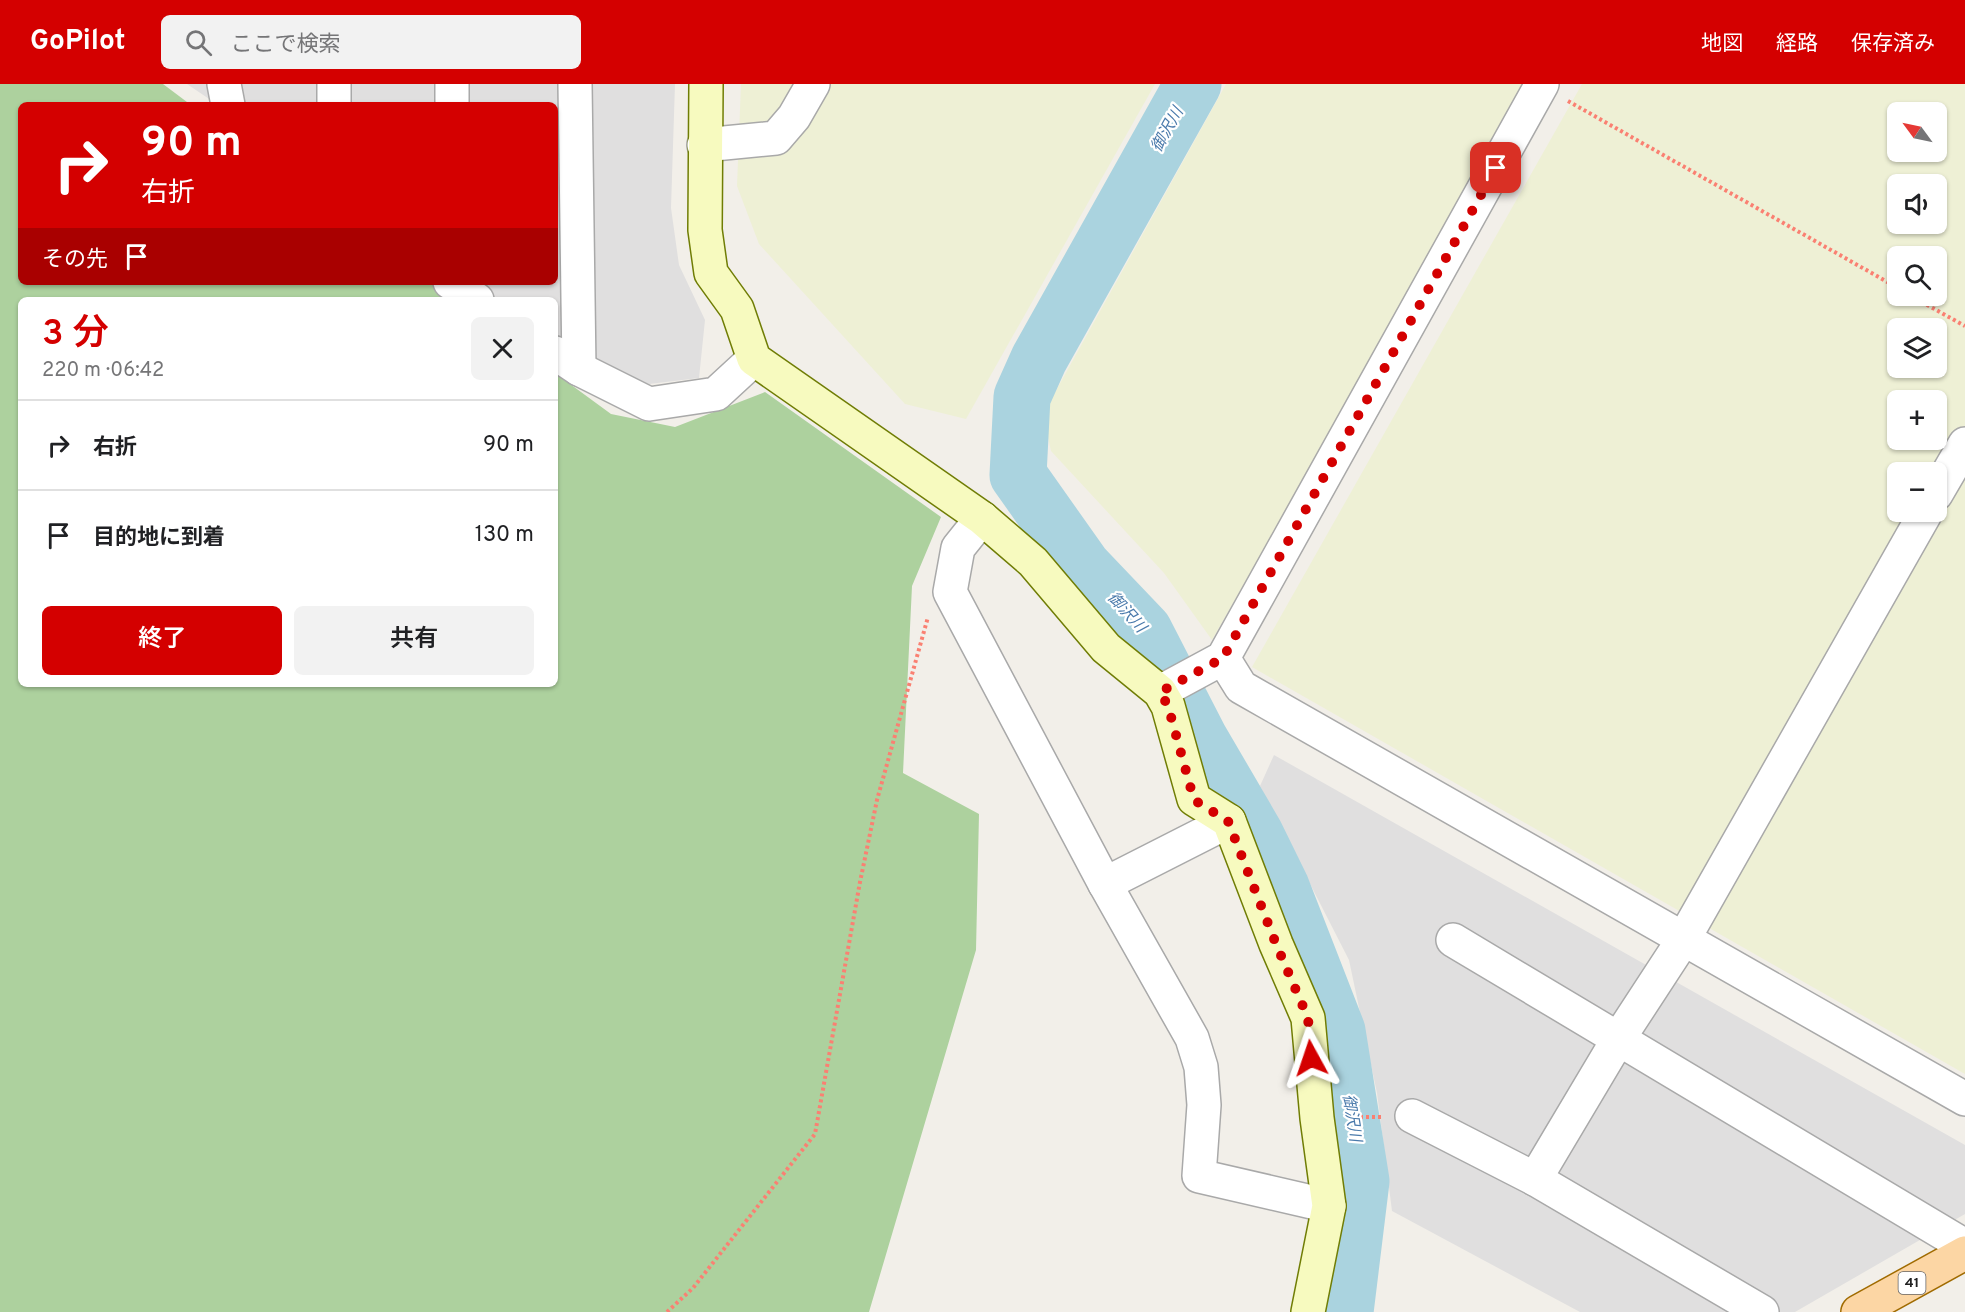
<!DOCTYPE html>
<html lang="ja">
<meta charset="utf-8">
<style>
body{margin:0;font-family:Overpass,"Noto Sans JP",sans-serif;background:#f2f2f2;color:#202124;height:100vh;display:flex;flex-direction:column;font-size:22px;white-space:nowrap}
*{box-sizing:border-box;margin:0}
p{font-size:20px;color:#757577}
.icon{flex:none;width:33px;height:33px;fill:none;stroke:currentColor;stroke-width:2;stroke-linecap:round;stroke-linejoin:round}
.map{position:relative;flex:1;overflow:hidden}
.panel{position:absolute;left:18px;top:213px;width:540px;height:390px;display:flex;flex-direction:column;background:#fff;border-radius:9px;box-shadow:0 2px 4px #0004}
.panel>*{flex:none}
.guide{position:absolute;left:18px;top:18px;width:540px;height:183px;border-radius:9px;box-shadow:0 2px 4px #0004;background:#d40000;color:#fff;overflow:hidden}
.needle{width:39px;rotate:303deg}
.controls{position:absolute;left:1887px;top:18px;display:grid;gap:12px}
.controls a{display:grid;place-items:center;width:60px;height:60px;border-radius:9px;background:#fff;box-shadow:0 2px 4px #0004;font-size:30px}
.pin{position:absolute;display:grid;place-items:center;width:51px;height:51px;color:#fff;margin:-26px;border-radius:12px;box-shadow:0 3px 9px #0006}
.me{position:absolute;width:66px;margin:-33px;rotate:355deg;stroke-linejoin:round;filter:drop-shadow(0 0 4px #0008)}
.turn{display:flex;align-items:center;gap:21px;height:126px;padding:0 24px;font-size:27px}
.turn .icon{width:78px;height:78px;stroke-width:2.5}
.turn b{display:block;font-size:42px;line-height:51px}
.then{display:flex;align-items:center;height:57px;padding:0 24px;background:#0003;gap:12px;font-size:22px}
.round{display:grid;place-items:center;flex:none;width:63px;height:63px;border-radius:9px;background:#f2f2f2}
.headline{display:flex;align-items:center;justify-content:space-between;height:102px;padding:0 24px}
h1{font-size:36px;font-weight:600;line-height:45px;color:#d40000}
.action{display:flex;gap:12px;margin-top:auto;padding:12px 24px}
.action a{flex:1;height:69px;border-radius:9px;background:#d40000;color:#fff;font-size:24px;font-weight:600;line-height:69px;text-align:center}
.action a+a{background:#f2f2f2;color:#202124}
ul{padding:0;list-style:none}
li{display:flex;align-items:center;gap:18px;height:90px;padding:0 24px;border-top:2px solid #e0e0e0}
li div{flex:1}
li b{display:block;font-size:22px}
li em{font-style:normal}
header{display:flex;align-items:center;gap:36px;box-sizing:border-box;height:84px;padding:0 30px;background:#d40000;color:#fff}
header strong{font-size:28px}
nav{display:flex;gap:33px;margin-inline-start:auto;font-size:21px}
.search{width:420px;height:54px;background:#f2f2f2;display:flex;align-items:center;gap:15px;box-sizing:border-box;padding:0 21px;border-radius:9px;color:#757577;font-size:22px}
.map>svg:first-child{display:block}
</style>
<header>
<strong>GoPilot</strong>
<div class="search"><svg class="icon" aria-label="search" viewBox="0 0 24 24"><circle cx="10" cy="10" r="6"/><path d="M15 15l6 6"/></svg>ここで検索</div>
<nav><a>地図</a><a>経路</a><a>保存済み</a></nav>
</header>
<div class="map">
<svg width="1965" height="1228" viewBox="0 0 1965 1228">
<rect width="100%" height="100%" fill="#f2efe9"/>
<g fill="#e0dfdf">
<path d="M187,0H675L671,124L679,181L705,236L699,294L649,300L597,283L555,254V216H500L474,198H555V21H218Z"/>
<path d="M1274,671L1965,1061V1130L1795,1228H1580L1392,1127L1377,1009L1349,876L1260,702Z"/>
</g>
<g fill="#eef0d5" fill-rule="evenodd">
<path d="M741,0H1155L966,335L905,320L759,160L737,102Z"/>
<path d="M1226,0H1530L1212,556L1164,489L1051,367L1043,330Z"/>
<path d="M1582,0H1965V990L1252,583ZM1898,28H1936V68H1898ZM1898,100H1936V140H1898ZM1898,172H1936V212H1898ZM1898,244H1936V284H1898ZM1898,316H1936V356H1898ZM1898,388H1936V428H1898Z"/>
</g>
<path fill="#add19e" d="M0,0H163L191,21H21V198H432L456,216H21V600H555V289L611,330L675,343L765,308L941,433L912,502L903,689L979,730L976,866L869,1228H0Z"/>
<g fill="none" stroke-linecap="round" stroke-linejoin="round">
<path stroke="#aad3df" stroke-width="57" d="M1193,0L1039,275L1022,313L1018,391L1083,483L1144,547L1199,654L1255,750L1281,803L1337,947L1361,1097L1345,1228"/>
<defs>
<g id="street">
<path d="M224,0L228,21"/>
<path d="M575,0L579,285"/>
<path d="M334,21V0"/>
<path d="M452,21V0"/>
<path d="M704,61L776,54L794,33L813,0"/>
<path d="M450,198L477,216"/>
<path d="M555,269L579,285L649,320L716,310L754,275"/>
<path d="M1936,410L1965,360"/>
<path d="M982,434L958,464L950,508L1105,800L1192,954L1201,983L1204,1021L1199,1092L1329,1122"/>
<path d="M1223,574L1241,603L1965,1015"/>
<path d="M1160,608L1223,574L1542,0"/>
<path d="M1105,800L1229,737"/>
<path d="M1453,856L1965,1162"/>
<path d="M1412,1032L1535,1095L1762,1228"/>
<path d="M1535,1095L1619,954L1683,856L1926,428"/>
</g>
<path id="secondary" d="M706,0L705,146L711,189L737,225L754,275L982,434L1033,478L1106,564L1160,608L1168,622L1194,715L1229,737L1276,860L1308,934L1317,1034L1329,1122L1308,1228"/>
<path id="primary" d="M1858,1228L1965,1169"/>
</defs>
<use href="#street" stroke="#a9a9a9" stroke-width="36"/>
<use href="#secondary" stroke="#707d05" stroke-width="36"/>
<use href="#primary" stroke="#a06b00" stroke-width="36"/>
<g stroke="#fa8072" stroke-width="4" stroke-dasharray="3 3" stroke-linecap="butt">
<path d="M1568,17L1898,204"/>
<path d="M1911,212L1965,242"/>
<path d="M1348,1033H1382"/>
<path d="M667,1228L693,1204L815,1050L860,798L877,716L928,533"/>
</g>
<use href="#street" stroke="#fff" stroke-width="33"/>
<use href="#secondary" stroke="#f7fabf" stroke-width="33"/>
<use href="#primary" stroke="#fcd6a4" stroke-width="33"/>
</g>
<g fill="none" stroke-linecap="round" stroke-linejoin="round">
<path stroke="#d40000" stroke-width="10" stroke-dasharray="0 18" d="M1311,974L1308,934L1276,860L1228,737L1194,716L1168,622L1160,608L1223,574L1496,84"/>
</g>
<g text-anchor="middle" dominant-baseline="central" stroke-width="4.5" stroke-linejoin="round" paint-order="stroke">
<rect fill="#fff" stroke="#646464" stroke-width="1.5" x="1898.5" y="1188" width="27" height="22" rx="4.5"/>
<g font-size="14" font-weight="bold" fill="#222">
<text x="1912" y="1199">41</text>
</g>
<g font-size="16" font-style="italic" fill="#4a7aab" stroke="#fff">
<text transform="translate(1168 46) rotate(-61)">御沢川</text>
<text transform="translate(1126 529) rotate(48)">御沢川</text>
<text transform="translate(1351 1034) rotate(81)">御沢川</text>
</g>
</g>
</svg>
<div class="controls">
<a><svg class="needle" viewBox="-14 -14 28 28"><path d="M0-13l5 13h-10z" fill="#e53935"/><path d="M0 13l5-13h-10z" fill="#757577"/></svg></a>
<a><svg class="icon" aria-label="sound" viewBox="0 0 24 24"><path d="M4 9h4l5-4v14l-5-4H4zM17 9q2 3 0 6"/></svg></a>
<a><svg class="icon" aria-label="search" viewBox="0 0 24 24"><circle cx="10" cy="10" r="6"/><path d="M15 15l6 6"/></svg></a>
<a><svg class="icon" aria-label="layers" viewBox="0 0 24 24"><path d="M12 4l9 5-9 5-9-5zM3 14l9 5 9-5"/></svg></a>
<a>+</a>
<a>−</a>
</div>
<div class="pin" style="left:1496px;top:84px;background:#d93025"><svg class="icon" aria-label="arrive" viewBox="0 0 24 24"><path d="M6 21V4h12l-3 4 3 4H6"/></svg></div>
<svg class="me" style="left:1311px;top:974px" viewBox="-20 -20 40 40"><path d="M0-17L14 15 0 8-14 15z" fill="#d40000" stroke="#fff" stroke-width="4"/></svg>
<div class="guide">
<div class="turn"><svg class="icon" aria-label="right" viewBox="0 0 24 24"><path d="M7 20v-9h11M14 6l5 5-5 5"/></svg><div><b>90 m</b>右折</div></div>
<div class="then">その先<svg class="icon" aria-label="arrive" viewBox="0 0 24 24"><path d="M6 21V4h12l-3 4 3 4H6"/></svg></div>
</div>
<section class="panel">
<div class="headline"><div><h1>3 分</h1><p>220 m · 06:42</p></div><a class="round"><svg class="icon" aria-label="close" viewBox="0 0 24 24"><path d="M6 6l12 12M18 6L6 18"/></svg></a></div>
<ul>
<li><svg class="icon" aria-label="right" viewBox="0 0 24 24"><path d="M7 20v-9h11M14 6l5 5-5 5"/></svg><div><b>右折</b></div><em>90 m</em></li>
<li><svg class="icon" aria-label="arrive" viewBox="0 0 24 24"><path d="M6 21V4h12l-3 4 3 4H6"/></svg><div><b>目的地に到着</b></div><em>130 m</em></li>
</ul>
<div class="action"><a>終了</a><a>共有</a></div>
</section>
</div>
